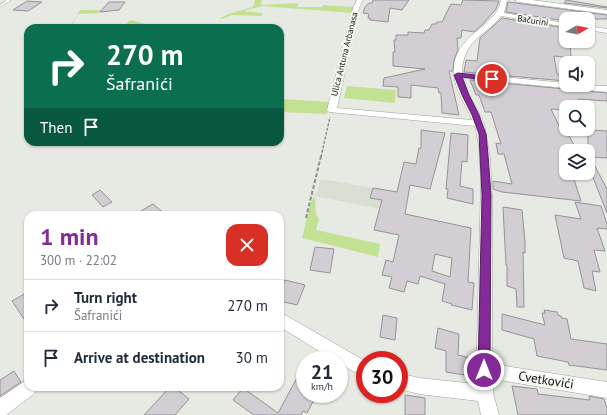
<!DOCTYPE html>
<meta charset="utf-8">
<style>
body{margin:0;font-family:"PT Sans",sans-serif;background:#f2f2f3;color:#1f2937;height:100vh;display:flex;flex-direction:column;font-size:15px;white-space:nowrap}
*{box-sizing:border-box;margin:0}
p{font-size:13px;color:#747a83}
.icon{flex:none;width:22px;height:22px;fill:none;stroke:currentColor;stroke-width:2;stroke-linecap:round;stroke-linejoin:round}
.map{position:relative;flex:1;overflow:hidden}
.sheet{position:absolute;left:24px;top:211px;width:260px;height:180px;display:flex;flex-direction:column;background:#fff;border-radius:12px;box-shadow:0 1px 3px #0004}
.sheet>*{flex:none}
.hud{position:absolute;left:24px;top:24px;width:260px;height:122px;border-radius:12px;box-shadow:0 1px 3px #0004;background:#0b6e4f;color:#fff;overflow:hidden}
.needle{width:26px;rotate:81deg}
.controls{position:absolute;left:559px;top:12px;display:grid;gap:8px}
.controls a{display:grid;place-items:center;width:36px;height:36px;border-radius:8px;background:#fff;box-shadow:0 1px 3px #0004;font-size:20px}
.speed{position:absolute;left:296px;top:351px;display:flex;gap:8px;font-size:20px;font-weight:700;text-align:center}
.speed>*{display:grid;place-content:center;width:52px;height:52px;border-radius:50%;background:#fff;box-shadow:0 1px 3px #0004;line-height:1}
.speed small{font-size:10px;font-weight:400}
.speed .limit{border:6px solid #d22;background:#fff;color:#111}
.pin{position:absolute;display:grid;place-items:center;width:34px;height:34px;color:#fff;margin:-17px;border:2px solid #fff;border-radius:50%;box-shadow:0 1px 4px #0007}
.me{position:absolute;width:44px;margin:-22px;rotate:0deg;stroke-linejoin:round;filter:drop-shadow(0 0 3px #0008)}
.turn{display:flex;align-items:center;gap:14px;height:84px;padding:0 16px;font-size:18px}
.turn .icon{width:52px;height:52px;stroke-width:2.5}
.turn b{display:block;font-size:28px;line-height:34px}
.then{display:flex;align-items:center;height:38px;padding:0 16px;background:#0003;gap:8px;font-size:15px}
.round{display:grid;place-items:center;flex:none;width:42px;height:42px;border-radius:12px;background:#f2f2f3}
.overview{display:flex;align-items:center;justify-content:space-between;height:68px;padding:0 16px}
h1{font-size:24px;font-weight:600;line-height:30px;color:#842b99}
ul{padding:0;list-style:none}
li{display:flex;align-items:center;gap:12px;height:52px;padding:0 16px;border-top:1px solid #e0e1e3}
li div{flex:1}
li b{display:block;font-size:15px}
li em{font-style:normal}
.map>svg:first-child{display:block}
</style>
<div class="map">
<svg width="607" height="415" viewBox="0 0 607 415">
<rect width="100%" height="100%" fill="#e7eae3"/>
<path fill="#d8ded1" d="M321,179L408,194L405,214L315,196Z"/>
<g fill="#c3e193">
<path d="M255,0H262L261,5L357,0L298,3L297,7H322L323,5L354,7L352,13L263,6L243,11L263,13L261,16L232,15L222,19H219L228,14L253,7Z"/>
<path d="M80,10H102L99,13L78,14L72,25L121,27L131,20L161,28H69Z"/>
<path d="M347,86L396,90L395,103L344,98Z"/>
<path d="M280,99L330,102L327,114L280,112Z"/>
<path d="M315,196L316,214L319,219L316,230L380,244L378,257L302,238L311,201Z"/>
</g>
<g fill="#d2ced4" stroke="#969297" fill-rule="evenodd">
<path d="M373,0H409L402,10L390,8L388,22L370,20V18H368L369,14L363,13L365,7L369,3H372Z"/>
<path d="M463,0L499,1L496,9L483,24L474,32L462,30L461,38H457L458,50L454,60L453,71H449L459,115L442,113L441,93H439L438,88L411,85V98L398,97V87L383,86L384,78L425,69L393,66V52H395L394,40H396V35H408V32L424,33L425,30H429L432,24H436L437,22H442L451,4L461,5Z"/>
<path d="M566,0L607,7V8L564,3Z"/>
<path d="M27,1L42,2L28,11L13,10Z"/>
<path d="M109,2H125L119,10L100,12Z"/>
<path d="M508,2L607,15V19H566V21L506,12Z"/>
<path d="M502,18L566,28V41H570L571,58L554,56L557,74L566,75V81L464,72L466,60L477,61L480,38Z"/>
<path d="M470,80L607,93V101L578,99L582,107H566V110L551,109L560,128H565L577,151H566V173H572L581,201L502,192L493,189V181L512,184L504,154H498L496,143L501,144L491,112H485L479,95H476Z"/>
<path d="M421,130L445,133L430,189L410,185L405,214L471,228L468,282L474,283L472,310L451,305L452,304L442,301L445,284L420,276L418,284L407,281L404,292L389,288L392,277L382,275L386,260L393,262L399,235L374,230L382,200L370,198L373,188L397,192L404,162L416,164L419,148H421ZM435,254L452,258L450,277L432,271Z"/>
<path d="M588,130L607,131V158L590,157L607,189V213L592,175H588Z"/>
<path d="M451,133L468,135L467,162L462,161L460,186L473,189V204L447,198L448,189H446Z"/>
<path d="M100,190L112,202L103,207L92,195Z"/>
<path d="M575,202L601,206L607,224V229L597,228L605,251L594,250L600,272L592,271L596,291L584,288L578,261L564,258L555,215L581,219Z"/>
<path d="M153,204L166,215H134Z"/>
<path d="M503,207L522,210L525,242V253L523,252L524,307H517L516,289L507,286V265H506Z"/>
<path d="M315,247L334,249L330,273L310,270Z"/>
<path d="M285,280L305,285L297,305L280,301V293Z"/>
<path d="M28,292V325L12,301Z"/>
<path d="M544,310L557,312L558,315L561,316L562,318L567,319L571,339L607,344V370L569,365L568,362L537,356L534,339L502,330V314L545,325L542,313H545Z"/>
<path d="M383,315L397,318L395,340L380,337Z"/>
<path d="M438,328L459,334L458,355L470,358L471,376L446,372V351L435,348Z"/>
<path d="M14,371L21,382L0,396V380Z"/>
<path d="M297,378L305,382V394H317L307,413L303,411L301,415H254L233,400L243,388L278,413Z"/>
<path d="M512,386L537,389L538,394L590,400L589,396L604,399L607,408V415H518Z"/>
<path d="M170,387H174L189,399L175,415H144Z"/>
<path d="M405,395L425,398V415H405Z"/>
</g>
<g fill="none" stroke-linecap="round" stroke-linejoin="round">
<defs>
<path id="lane" d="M7,0H11L0,7V5Z"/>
<g id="street">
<path d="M357,0H363L359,8L337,108L472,120C466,105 455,90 454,74C451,34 497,29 501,0H507L504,13L566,23V27L501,16C484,37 463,40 462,73L566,83V85L607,86V92L463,78L467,91L484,123L490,158L492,195V364L607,382V398L493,379V393L499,415H481L478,401L419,394L399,389V373L419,378L476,384L481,182L479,146L475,126L329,112L327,110L353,8Z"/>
<path d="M515,0H532L607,10V14L518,2Z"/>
<path d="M588,26L607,29V33L588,30Z"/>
<path d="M280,312L365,361V378L339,363V360H334L280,327Z"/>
<path d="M28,379V387H37L35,393L6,415H0V398Z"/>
</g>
</defs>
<use href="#lane" stroke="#9fa19b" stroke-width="1"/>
<use href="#street" stroke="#9fa19b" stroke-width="1"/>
<path stroke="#8e908b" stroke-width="1.5" stroke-dasharray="3 1.5" stroke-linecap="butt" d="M321,157L330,117"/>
<path stroke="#8e908b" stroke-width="2" stroke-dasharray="4 2" stroke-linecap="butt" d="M306,218L321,156"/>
<use href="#lane" fill="#fff" fill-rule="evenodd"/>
<use href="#street" fill="#fff" fill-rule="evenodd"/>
</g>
<path fill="#842b99" stroke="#561c63" d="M458,73L492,77L495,79L492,81L462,77L469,95L479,115L486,134L488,155L491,195L490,370L488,374L484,376L480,374L478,370L482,195L480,155L479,134L472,115L462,95L454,75Z"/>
<g text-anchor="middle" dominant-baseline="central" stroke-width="4" stroke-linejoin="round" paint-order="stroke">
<g font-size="9" fill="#131412" stroke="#f4f7f0">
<text transform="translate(533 20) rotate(9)">Bačurini</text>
<text transform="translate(344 54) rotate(-76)">Ulica Antuna Arbanasa</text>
</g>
<g font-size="13" fill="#131412" stroke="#f4f7f0">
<text transform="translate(546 380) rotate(9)">Cvetkovići</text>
</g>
</g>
</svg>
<div class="controls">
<a><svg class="needle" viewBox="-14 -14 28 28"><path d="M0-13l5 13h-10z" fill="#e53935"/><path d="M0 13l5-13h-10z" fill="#747a83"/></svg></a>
<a><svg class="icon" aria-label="sound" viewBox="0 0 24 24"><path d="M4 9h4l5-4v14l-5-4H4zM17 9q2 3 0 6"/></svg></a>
<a><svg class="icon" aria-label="search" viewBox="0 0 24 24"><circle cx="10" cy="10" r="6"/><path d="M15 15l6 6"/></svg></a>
<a><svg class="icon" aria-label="layers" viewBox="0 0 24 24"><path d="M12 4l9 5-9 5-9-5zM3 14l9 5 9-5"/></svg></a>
</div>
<div class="speed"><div>21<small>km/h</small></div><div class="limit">30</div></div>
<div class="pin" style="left:492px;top:79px;background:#d93025"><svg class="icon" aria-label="arrive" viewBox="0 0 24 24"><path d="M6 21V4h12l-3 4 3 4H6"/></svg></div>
<svg class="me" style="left:484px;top:370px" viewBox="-20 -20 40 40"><circle r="17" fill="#842b99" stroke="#fff" stroke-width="3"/><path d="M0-11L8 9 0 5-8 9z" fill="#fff"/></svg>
<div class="hud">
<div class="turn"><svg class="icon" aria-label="right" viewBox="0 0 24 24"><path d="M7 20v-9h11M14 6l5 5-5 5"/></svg><div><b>270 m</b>Šafranići</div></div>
<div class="then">Then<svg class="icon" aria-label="arrive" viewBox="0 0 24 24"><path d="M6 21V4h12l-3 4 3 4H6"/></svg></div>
</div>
<section class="sheet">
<div class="overview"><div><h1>1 min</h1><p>300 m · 22:02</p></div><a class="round" style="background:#d93025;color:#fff"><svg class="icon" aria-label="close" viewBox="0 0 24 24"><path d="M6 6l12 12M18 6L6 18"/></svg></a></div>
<ul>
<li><svg class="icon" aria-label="right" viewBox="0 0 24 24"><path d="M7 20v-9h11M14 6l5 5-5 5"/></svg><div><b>Turn right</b><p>Šafranići</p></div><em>270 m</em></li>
<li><svg class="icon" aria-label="arrive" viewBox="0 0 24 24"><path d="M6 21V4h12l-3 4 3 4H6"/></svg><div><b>Arrive at destination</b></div><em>30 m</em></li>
</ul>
</section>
</div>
